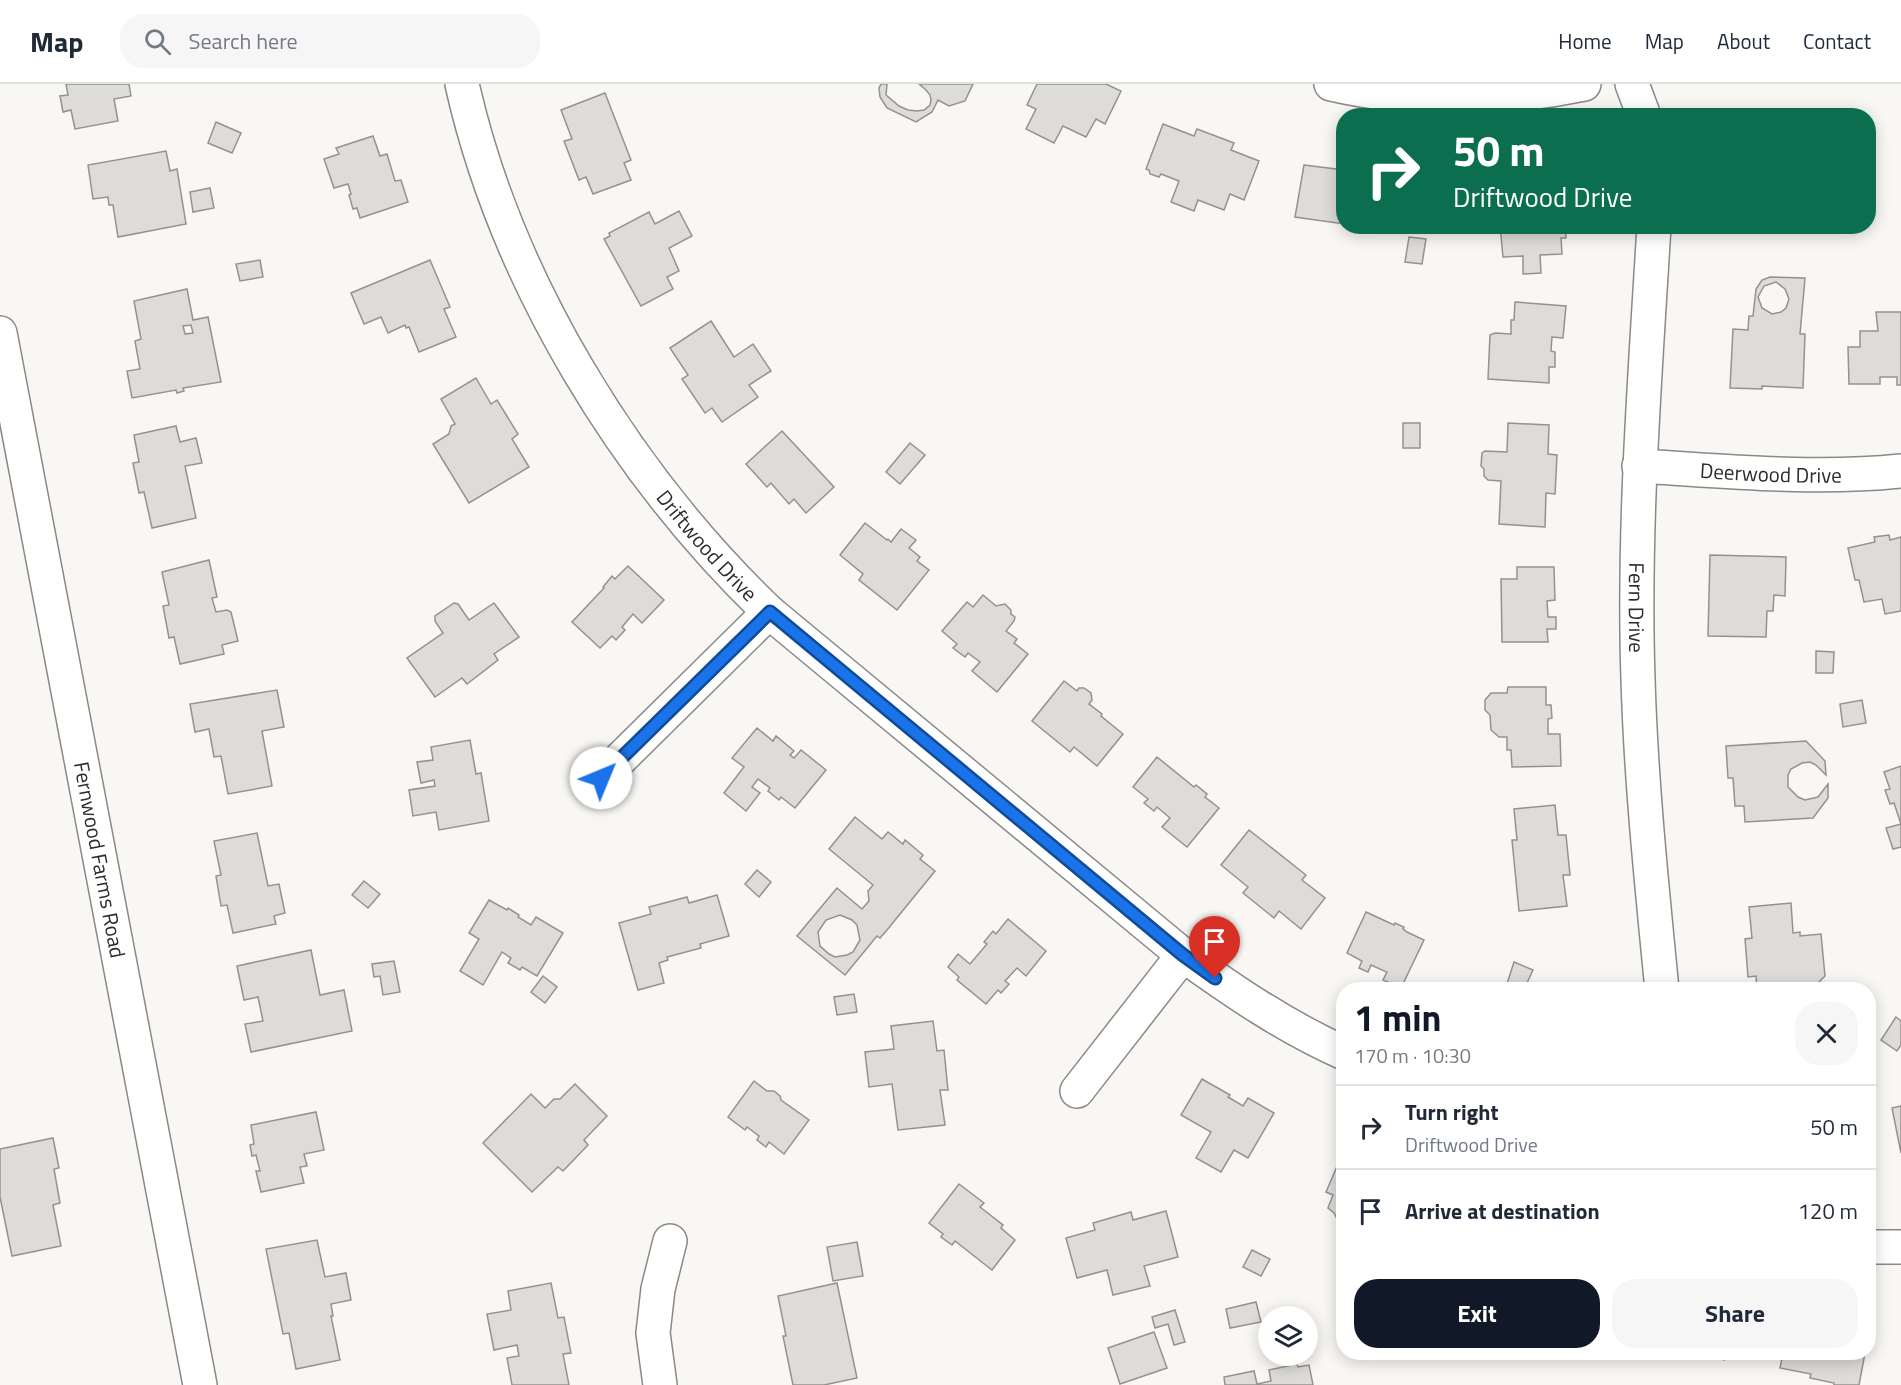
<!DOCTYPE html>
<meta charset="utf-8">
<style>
body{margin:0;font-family:"Titillium Web",sans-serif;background:#f6f6f7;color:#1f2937;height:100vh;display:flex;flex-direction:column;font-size:22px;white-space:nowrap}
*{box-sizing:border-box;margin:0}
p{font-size:20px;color:#747a83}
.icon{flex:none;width:33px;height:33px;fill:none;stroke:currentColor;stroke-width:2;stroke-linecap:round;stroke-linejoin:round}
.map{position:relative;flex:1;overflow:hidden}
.panel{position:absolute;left:1336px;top:898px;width:540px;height:378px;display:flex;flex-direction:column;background:#fff;border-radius:24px;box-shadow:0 3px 15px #0003}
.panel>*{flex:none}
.top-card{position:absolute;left:1336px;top:24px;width:540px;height:126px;border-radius:24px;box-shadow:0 3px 15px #0003;background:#0b6e4f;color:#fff;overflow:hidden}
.controls{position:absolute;left:1258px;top:1222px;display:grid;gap:12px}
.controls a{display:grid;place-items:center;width:60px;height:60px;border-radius:50%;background:#fff;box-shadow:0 3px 15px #0003;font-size:30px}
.pin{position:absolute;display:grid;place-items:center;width:51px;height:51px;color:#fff;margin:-62px -26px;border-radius:50% 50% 50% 0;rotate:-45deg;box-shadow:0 0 6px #0007}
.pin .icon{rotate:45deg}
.me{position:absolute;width:66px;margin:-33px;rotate:45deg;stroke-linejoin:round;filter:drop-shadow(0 0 4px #0008)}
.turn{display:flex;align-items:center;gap:21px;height:126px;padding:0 18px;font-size:27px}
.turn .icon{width:78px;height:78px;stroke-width:2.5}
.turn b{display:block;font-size:42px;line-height:51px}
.round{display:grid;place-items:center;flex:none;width:63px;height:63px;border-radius:24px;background:#f6f6f7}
.summary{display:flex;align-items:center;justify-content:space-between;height:102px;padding:0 18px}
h1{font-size:36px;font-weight:700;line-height:45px;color:#111827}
.action{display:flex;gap:12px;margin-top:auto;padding:12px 18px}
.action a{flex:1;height:69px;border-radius:24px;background:#111827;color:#fff;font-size:24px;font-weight:700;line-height:69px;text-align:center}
.action a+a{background:#f6f6f7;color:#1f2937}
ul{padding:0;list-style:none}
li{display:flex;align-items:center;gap:18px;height:84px;padding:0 18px;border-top:2px solid #e0e1e3}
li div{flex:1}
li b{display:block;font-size:22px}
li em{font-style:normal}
header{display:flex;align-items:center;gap:36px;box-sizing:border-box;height:84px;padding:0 30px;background:#fff;border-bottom:2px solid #e0e1e3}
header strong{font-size:28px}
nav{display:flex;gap:33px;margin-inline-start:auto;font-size:21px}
.search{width:420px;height:54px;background:#f6f6f7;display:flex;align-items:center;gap:15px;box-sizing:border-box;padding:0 21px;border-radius:24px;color:#747a83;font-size:22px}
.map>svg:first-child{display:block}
</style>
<header>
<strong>Map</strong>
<div class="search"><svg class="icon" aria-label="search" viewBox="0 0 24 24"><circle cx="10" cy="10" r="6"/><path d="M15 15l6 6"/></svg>Search here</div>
<nav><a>Home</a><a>Map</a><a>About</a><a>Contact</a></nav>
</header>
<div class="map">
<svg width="1901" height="1301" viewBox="0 0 1901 1301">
<rect width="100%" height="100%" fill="#f9f7f4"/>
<g fill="#dedcd9" stroke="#94928f" stroke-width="1.5" fill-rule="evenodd">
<path d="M66,0H129L131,12L114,15L118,37L75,45L71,26L63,28L60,12L68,11Z"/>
<path d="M881,0H887L886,11L899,22L908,26L917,27L924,26L930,21L931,16L930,11L926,6L919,0H973L965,17L949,22L938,16L932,28L916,38L887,24L880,13L879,4Z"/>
<path d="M1037,0H1106L1121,7L1105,40L1096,35L1086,53L1063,42L1054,59L1026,45L1036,25L1027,21Z"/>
<path d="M605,9L631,76L624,79L631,96L593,110L586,93L579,96L564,57L572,55L561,26Z"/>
<path d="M216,38L241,49L232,69L208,59Z"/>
<path d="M1163,40L1194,52L1197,45L1234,59L1231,66L1259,77L1244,116L1230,110L1224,126L1198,116L1194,127L1171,118L1179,97L1161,90L1159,93L1150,90L1149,86L1146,85Z"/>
<path d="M373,52L380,72L387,70L395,97L401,96L408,118L360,134L357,124L353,125L349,111L351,110L348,100L334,104L324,75L339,70L336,64Z"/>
<path d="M166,67L170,87L177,85L186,140L118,153L113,121H109L108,113L93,115L88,81Z"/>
<path d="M1304,81L1344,86V140L1295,133Z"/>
<path d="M210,104L214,124L193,128L190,108Z"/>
<path d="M679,127L692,152L669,164L679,187L667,193L673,205L641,222L604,155L610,152L609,149L649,128L655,140Z"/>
<path d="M1500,142H1565L1566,154H1561L1562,170L1540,171L1541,189L1523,190V172L1503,173Z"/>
<path d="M1409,153L1426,155L1422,180L1405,178Z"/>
<path d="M260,176L263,193L240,197L236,180Z"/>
<path d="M430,176L450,223L444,225L456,253L419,268L409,243L406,244L405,241L388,249L381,233L364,240L351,209Z"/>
<path d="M1770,193L1805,194L1800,250H1805L1803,304L1762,302V305L1730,304L1733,245L1748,246L1749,232H1753L1756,205L1762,196ZM1776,198L1785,205L1789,215L1786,224L1781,228L1772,230L1762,224L1758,213L1764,202Z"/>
<path d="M187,205L193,236L208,233L221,298L183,304L184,307L177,309L176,306L132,314L127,287L140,285L135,257L141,255L134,217ZM191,241L193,249L185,250L183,242Z"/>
<path d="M1515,218L1566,222L1563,254L1552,253L1551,267L1555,268V283H1549V299L1488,295L1490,251L1495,249L1511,250V236H1514Z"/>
<path d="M1876,228H1901V301H1897V293H1880V300H1849L1848,263H1860V247H1878Z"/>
<path d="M711,237L734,273L753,260L771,287L749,301L758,313L722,338L712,324L705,329L682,295L688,291L670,264Z"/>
<path d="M476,294L491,320L497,316L518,350L512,355L529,383L469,419L433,360L449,350L451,342L455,340L441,315Z"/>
<rect x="1403" y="339" width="17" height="25"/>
<path d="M1508,339L1549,341L1548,370L1557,371L1555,410L1546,409L1545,443L1499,440L1501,397L1488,396L1484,392V385L1481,382L1482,369L1485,367L1507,368Z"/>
<path d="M176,342L180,358L196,354L202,379L185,382L196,434L152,444L144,408L139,409L133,379L139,378L134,351Z"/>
<path d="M782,347L834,403L806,429L794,415L789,420L771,399L767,403L746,380Z"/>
<path d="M910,359L925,371L900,400L886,388Z"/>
<path d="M865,439L887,456L888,455L891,458L901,445L916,456L909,464L920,473L917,477L929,486L897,526L859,496L863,490L840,471Z"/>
<path d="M1889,451L1890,456L1901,453V527L1885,530L1882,515L1864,518L1859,496H1855L1848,464L1875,458L1874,453Z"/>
<path d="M1710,471L1786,473L1785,512L1774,511L1773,527H1767L1766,553L1708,552Z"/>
<path d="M209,476L217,513L212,514L216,528L227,526L231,528L238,557L222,561L224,570L180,580L174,553L169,554L163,522L169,521L162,488Z"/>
<path d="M628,482L664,516L642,539L633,530L622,543L625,546L616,556L612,552L600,564L572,538L604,504L603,503L612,492L615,495Z"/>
<path d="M1517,483H1554L1555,516L1547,517L1548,533H1556V545H1547L1548,558H1502L1501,495H1517Z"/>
<path d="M983,511L996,522L1005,520L1011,526V530L1015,533L1014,537L1006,547L1017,555L1014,559L1028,570L997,608L972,587L980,578L968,569L965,573L953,564L957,560L942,547L967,518L973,523Z"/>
<path d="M454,519L458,520L469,536L494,519L519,553L494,570L498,576L467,600L462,594L435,613L407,574L443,549L435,537V532Z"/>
<path d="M1816,567L1834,568L1833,589H1816Z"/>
<path d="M1064,597L1077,607L1079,604H1084L1091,609L1092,616L1089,620L1102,630L1101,632L1123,650L1097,682L1074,663L1070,668L1032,637Z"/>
<path d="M1508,603H1546V621H1551L1552,634L1548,635V650H1560L1561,682L1512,683L1511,666H1507V653H1499L1491,646L1490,631L1485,626V616L1491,609H1507Z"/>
<path d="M277,606L284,643L262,647L272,702L228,710L221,672L214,673L209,645L195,648L190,620Z"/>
<path d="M1862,616L1866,639L1843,643L1840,620Z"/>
<path d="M757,644L773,657L776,652L794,667L790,671L794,674L801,666L826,686L795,724L781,713L779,716L768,707L770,704L758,695L752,703L760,709L746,727L724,709L744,683L732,674Z"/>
<path d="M470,656L476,690L481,689L489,737L439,746L436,728L413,732L409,706L435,702L434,696L421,699L417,678L433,676L431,663Z"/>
<path d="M1806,657L1825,677L1826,691L1816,681L1810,678L1802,679L1791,685L1788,691V703L1798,713L1805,716L1818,713L1828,700V714L1813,734L1745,738L1744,722H1735L1733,694H1728L1726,662Z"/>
<path d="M1157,673L1194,703L1196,701L1207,710L1205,713L1219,724L1187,763L1162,743L1170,734L1157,723L1154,727L1144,719L1148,715L1133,703Z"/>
<path d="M1901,682V763L1893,765L1886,744L1901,740L1894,719L1890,720L1885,706L1890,705L1884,688Z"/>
<path d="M1555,721L1558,751H1566L1570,791H1563L1567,822L1519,827L1512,756H1517L1514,725Z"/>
<path d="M855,733L882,755L888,748L903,760L905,756L923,771L920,775L935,787L887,846L880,854L877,852L845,891L797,852L837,804L862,825L869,817L868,807L873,801L829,765ZM840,831L852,836L857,841L860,856L853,868L847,871L835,873L829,870L820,862L818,848L826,836Z"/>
<path d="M1249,746L1306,791L1302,796L1325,814L1301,845L1279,827L1274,834L1243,809L1248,803L1221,781Z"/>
<path d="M257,749L268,802L279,800L285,829L274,832L276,840L233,849L227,821L221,822L216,792L221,791L214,757Z"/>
<path d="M757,786L771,798L759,813L745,800Z"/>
<path d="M364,797L380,810L368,824L352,811Z"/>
<path d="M717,811L729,852L700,860L701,864L667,873L668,876L659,879L664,899L638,906L619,839L651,830L649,823L687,813L689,819Z"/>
<path d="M489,816L507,826L508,824L519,831L518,833L531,841L536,833L563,849L537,892L522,883L520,886L508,879L511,874L502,868L483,901L460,887L479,855L469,849Z"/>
<path d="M1791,819L1793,849L1800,848V852L1821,850L1825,892L1819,898L1817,906H1757L1756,892L1748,893L1745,855L1752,854L1749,823Z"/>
<path d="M1366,828L1394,841L1395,839L1404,843L1403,845L1407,848L1424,856L1401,904L1383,896L1387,888L1371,881L1368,888L1359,884L1362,877L1347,869Z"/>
<path d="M1008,835L1046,867L1026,892L1017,884L1005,897L1009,900L1001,909L998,906L986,920L957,896L959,893L948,883L958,870L970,880L987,860L984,858L993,847L996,850Z"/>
<path d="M311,866L320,911L344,906L352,947L251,968L245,940L263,937L258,913L244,916L237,882Z"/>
<path d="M394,877L400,908L383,911L380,892L374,893L372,880Z"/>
<path d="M1514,878L1533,886L1527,899L1543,906H1505Z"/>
<path d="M543,892L557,903L545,919L531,908Z"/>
<path d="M854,910L857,928L837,931L834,913Z"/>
<path d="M1896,933L1901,937V961L1897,967L1881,956Z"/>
<path d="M933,937L937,967L944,966L948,1006H940L945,1041L898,1046L892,1000L869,1003L865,968L894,965L891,942Z"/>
<path d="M1202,995L1230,1011L1228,1013L1243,1022L1248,1014L1274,1029L1248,1074L1234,1066L1221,1088L1196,1074L1211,1048L1181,1031Z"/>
<path d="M754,997L767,1007H774L780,1012L781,1016L809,1036L784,1070L769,1058L766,1063L757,1056L759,1052L747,1043L745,1046L728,1033Z"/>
<path d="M575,1000L607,1032L584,1056L588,1061L563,1087L558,1083L532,1108L483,1059L531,1010L545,1024L554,1015H560Z"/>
<path d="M1901,1022V1069L1892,1024Z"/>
<path d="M316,1028L324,1066L304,1070L307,1082L300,1083L304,1099L261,1108L256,1087H260L256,1071L252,1072L250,1061L254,1060L251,1041Z"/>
<path d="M53,1054L59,1084L54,1085L60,1119L53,1121L61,1162L12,1172L0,1113V1065Z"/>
<path d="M1344,1066V1147L1337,1145L1338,1137L1334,1129L1328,1124L1333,1111L1326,1108Z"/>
<path d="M959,1100L984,1119L980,1123L1003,1141L1001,1144L1015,1156L992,1186L955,1157L952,1161L941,1153L943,1150L929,1139Z"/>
<path d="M1166,1127L1178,1173L1144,1182L1150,1202L1113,1211L1107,1186L1077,1194L1066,1154L1095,1146L1093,1139L1131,1128L1133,1136Z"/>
<path d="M317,1156L325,1193L346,1189L351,1216L331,1220L333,1232H331L340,1276L296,1285L289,1249L283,1250L266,1165Z"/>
<path d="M857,1158L863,1192L833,1197L827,1163Z"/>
<path d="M1252,1166L1270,1175L1261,1192L1243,1183Z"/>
<path d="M551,1199L558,1234L564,1233L571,1269L563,1270L569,1301H512L507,1274L519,1272L517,1261L494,1266L487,1230L511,1226L508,1207Z"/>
<path d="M837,1199L857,1294L824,1301H793L783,1252H786L778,1212Z"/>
<path d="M1256,1218L1261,1238L1230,1244L1226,1225Z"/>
<path d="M1175,1226L1185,1258L1174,1261L1168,1240L1155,1244L1152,1233Z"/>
<path d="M1154,1248L1167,1284L1120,1300L1108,1264Z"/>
<path d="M1709,1269H1727L1724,1276Z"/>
<path d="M1783,1269H1865L1859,1301H1834V1299L1810,1294L1811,1290L1780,1284Z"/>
<path d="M1297,1280L1298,1283L1309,1281L1313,1301H1225L1224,1293L1254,1287L1257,1300L1271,1297L1269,1286Z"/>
</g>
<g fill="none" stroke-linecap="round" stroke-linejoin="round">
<defs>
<g id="minor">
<path id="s1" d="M462,0C506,196 625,390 769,528L1183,871C1234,908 1286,943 1344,969"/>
<path d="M1331,0C1413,19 1502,17 1584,0"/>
<path d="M1632,0L1644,32"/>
<path id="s2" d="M1654,142C1645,293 1633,444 1638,595C1641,699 1652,803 1662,906"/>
<path id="s3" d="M0,249L200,1301"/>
<path id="s4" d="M1639,382C1726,387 1814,396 1901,387"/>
<path d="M601,694L769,528"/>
<path d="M1077,1007L1183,871"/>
<path d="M1869,1163H1901"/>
<path d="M660,1301L653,1249L658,1205L670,1157"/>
</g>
</defs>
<use href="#minor" stroke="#8b8886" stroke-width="36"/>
<use href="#minor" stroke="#fff" stroke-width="33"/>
</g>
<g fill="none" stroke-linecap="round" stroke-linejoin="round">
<defs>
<path id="route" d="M601,694L770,528L1183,871L1215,894"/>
</defs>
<use href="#route" stroke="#114b97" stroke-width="15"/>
<use href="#route" stroke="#1a73e8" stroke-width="10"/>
</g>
<g text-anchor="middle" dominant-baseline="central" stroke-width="6" stroke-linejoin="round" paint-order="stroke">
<g font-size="21" fill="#2d2c2b" stroke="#fff">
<text stroke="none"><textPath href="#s4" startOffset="132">Deerwood Drive</textPath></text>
<text stroke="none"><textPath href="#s1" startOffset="528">Driftwood Drive</textPath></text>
<text stroke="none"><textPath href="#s2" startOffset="382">Fern Drive</textPath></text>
<text stroke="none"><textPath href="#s3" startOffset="536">Fernwood Farms Road</textPath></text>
</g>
</g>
</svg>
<div class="controls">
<a><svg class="icon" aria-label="layers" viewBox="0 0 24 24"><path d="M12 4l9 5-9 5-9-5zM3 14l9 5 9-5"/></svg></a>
</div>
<div class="pin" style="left:1215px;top:894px;background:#d93025"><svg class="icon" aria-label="arrive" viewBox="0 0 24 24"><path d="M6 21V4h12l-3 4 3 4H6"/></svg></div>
<svg class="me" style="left:601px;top:694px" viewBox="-20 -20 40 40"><circle r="19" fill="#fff"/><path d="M0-13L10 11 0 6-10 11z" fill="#1a73e8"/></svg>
<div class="top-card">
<div class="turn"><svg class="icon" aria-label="right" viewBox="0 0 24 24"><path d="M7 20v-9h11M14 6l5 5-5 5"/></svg><div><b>50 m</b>Driftwood Drive</div></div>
</div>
<section class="panel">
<div class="summary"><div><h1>1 min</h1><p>170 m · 10:30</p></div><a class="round"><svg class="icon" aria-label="close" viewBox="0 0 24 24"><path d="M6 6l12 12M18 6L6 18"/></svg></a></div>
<ul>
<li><svg class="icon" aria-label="right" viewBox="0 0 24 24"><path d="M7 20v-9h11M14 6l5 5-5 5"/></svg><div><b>Turn right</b><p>Driftwood Drive</p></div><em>50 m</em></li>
<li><svg class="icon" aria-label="arrive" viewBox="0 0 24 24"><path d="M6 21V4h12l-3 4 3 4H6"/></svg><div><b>Arrive at destination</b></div><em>120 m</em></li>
</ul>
<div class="action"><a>Exit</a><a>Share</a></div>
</section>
</div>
